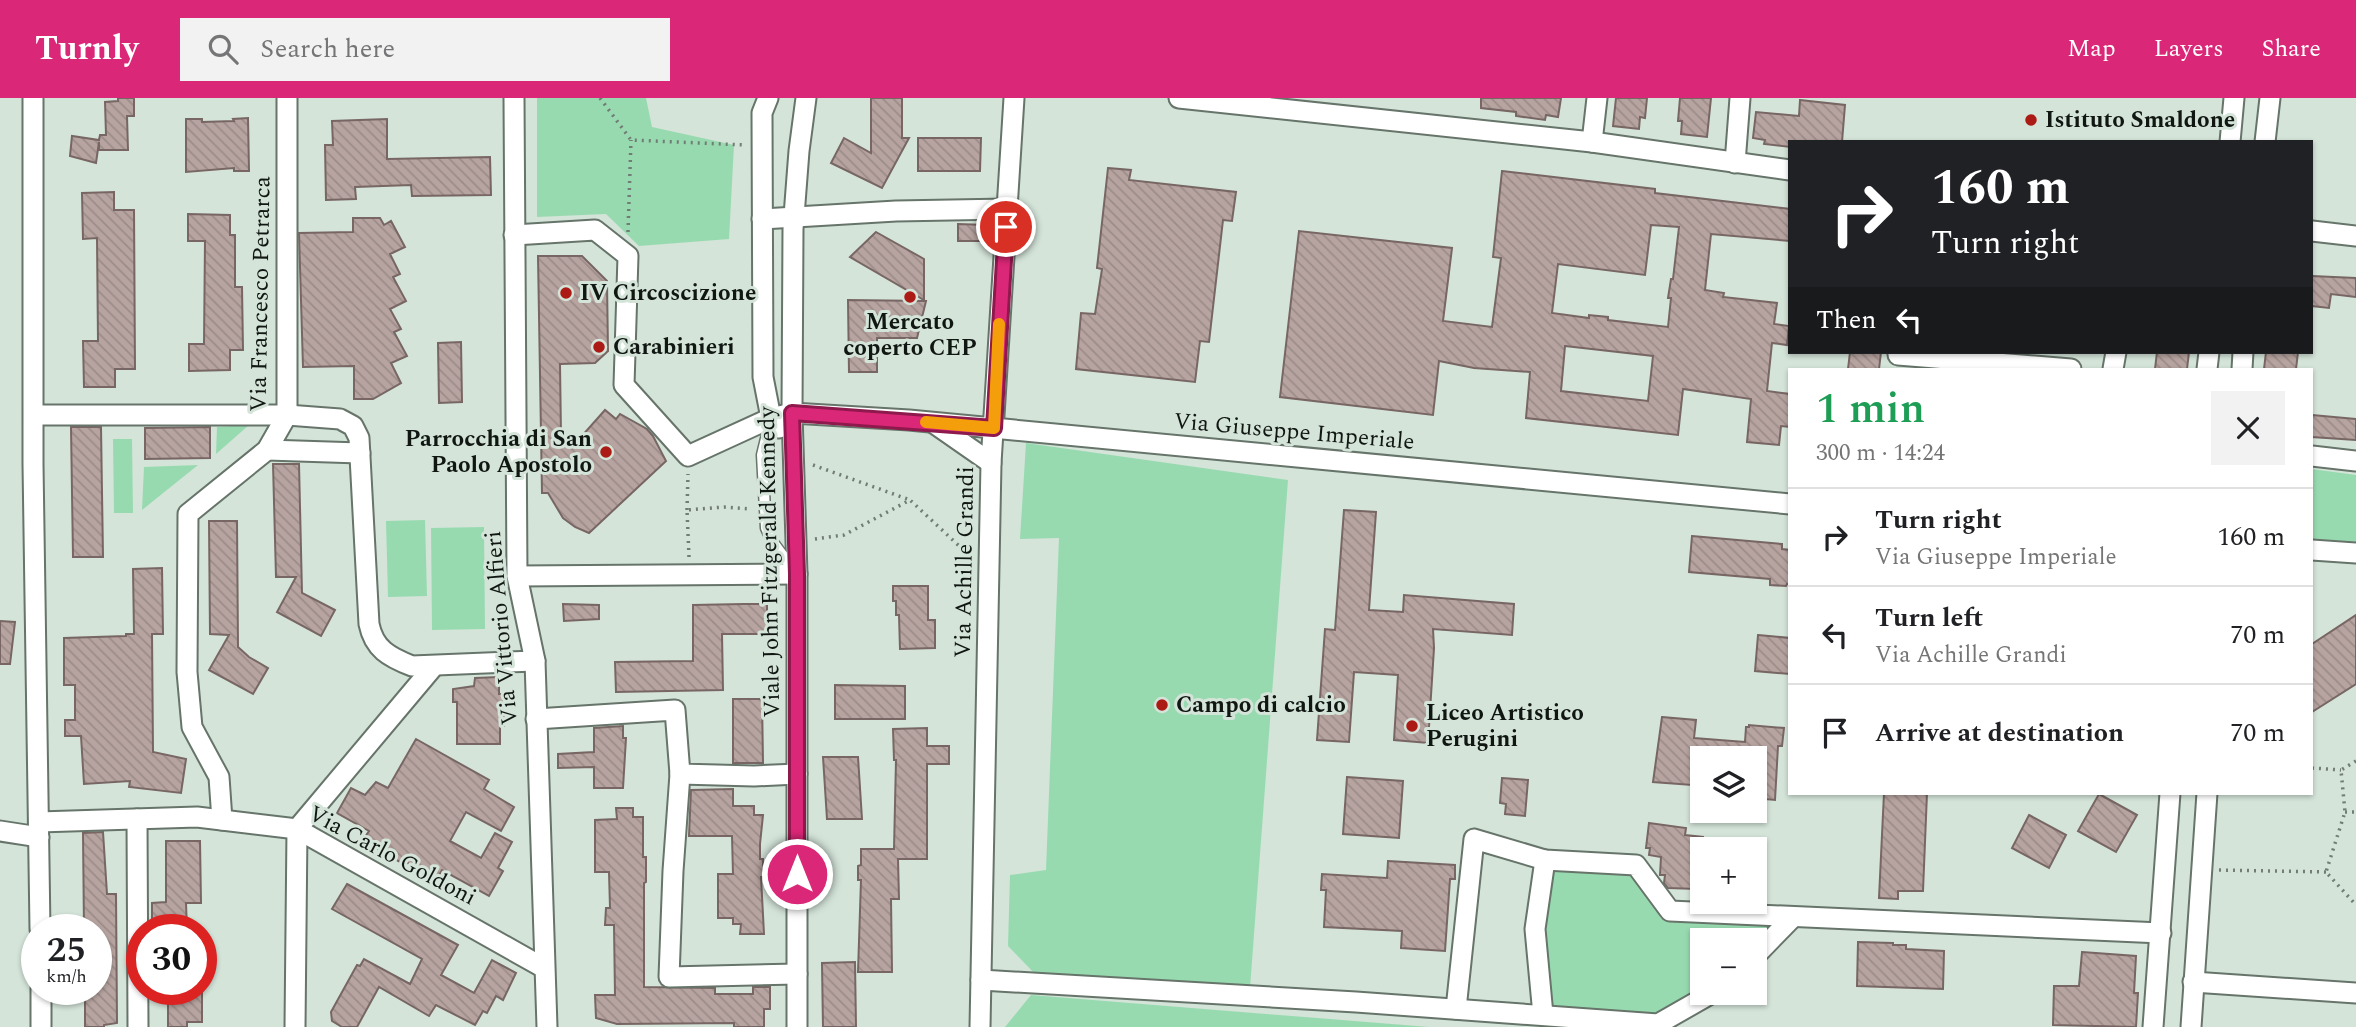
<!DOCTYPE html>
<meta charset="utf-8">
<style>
body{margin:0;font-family:Spectral,serif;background:#f2f2f2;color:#202124;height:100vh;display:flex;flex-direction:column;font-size:26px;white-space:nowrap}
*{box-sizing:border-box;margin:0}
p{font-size:23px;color:#757577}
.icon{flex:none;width:38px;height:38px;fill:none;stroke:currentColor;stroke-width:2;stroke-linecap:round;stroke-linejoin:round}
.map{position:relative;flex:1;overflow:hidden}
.details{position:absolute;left:1788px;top:270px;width:525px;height:427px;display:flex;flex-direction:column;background:#fff;border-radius:0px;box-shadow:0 2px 5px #0004}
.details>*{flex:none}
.hud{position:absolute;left:1788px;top:42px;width:525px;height:214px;border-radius:0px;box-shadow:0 2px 5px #0004;background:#202124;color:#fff;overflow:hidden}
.fabs{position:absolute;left:1690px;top:648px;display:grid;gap:14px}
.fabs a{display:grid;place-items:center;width:77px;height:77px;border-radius:0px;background:#fff;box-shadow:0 2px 5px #0004;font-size:35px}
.speed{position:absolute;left:21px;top:816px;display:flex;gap:14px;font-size:35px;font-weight:700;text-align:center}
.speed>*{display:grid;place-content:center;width:91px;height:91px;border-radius:50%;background:#fff;box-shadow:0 2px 5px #0004;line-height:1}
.speed small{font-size:18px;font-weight:400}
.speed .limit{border:10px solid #d22;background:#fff;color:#111}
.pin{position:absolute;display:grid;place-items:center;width:60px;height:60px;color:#fff;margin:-30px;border:4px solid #fff;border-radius:50%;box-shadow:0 2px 7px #0007}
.me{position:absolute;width:77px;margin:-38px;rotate:0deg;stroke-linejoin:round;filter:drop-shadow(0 0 5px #0008)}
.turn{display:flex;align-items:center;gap:24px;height:147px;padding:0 28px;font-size:32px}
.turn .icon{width:91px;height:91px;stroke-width:2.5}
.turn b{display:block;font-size:49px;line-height:60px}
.then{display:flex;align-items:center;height:66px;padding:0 28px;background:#0003;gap:14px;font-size:26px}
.round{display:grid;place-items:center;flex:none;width:74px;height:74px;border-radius:0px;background:#f2f2f2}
.head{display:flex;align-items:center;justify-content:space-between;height:119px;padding:0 28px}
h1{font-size:42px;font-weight:600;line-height:52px;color:#1e9e55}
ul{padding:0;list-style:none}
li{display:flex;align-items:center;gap:21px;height:98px;padding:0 28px;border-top:2px solid #e0e0e0}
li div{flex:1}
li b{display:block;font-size:26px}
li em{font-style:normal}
header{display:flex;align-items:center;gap:42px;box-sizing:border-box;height:98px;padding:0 35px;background:#db2777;color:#fff}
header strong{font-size:33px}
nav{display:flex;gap:38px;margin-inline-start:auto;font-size:24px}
.search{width:490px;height:63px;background:#f2f2f2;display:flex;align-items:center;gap:18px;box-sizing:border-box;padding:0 24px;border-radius:0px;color:#757577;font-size:26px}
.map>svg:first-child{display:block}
</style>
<header>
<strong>Turnly</strong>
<div class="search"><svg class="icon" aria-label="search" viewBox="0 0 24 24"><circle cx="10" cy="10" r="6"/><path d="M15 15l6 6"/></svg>Search here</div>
<nav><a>Map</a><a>Layers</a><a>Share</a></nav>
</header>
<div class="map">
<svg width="2356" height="929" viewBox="0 0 2356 929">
<defs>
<pattern id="building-back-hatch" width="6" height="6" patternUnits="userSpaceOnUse" patternTransform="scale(1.75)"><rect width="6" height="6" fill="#b7a4a0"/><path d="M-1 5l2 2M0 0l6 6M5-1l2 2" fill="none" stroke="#9c8c89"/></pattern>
</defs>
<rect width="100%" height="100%" fill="#d4e4d9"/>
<g fill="#98dab0">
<path d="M537,0H646L652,29L734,47L729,141L639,148L606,116L537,119Z"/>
<path d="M249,327L216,356L217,329Z"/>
<path d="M113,341H132L133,415H114Z"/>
<path d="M1026,345L1288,382L1250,890L1036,877L1008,848L1010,777L1046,772L1059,440L1020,441Z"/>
<path d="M198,367L142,412L144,369Z"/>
<path d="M2312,371L2356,377V444L2312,441Z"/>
<path d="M425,422L427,498L388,499L386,423Z"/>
<path d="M484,429L485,531L432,532L431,430Z"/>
<path d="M1551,762L1636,767L1661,821L1772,828L1755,850V842H1703V894L1658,926L1543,917L1535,831Z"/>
<path d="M1031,897L1429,929H1005Z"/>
</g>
<g fill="url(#building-back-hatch)" stroke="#776663" stroke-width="2" fill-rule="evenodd">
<path d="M118,0H134V18H127L128,52H99V44L96,65L70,58L72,38L99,42L100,37H106L105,4L118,3Z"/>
<path d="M871,0H902V40H909L882,90L831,65L844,40L871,55Z"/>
<path d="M1481,0H1561L1558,19L1546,17L1545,22L1516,18V14L1481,10Z"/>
<path d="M1616,0H1647L1645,20L1640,19L1639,31L1613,28Z"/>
<path d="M1680,0H1711L1707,39L1681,36L1682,23H1678Z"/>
<path d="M1800,2L1845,7L1842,44H1790V49L1764,46L1765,42L1753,40L1756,14L1799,18Z"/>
<path d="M248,20L249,73H234V70L186,74V21H202V24L234,23L233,21Z"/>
<path d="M387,21V61L490,59L491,97L412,98L411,87L355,89L356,101L326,102L325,47H333L332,23Z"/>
<path d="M918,40H981L980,73H918Z"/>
<path d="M1108,70L1131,72L1129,82L1236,94L1232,123L1223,122L1209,244L1200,243L1195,284L1076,271L1081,215L1095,216L1102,171L1097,170Z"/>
<path d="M1502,73L1655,91V95L1790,111V143L1711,136L1705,192L1724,195L1723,199L1777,205L1774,226L1789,228L1787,247L1772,245L1767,293L1790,296V329L1781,328L1779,347L1747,344L1751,301L1683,291L1678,337L1526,320L1530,274L1474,270L1439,263L1433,317L1280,299L1299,133L1452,150L1443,223L1492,229L1501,160L1493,159ZM1651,127L1679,129L1673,181H1671L1668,200H1671L1668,229L1608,222V219L1589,217V220L1552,215L1558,166L1645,177ZM1565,248L1653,258L1648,303L1561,293Z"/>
<path d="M114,94V112H134L135,271H115V289H84L83,243H98L97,140L83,141L82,95Z"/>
<path d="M188,116L230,117V137H235V189H242L243,252H230V272L189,273V246H204L205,143H188Z"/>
<path d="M353,120H380L384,127L391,123L405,149L390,156L400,176L393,179L406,203L390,211L401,231L394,234L407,258L391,265L401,285L373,301H354V268L303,269L299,135L353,134Z"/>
<path d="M958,126L986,127L985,143H958Z"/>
<path d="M876,134L924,161V202L850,159Z"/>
<path d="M538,158H582L607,183L608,253L595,265L560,266L561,338L581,339L605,312L616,321L620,316L647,331L653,338L666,363L589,435L575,429L563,420L548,395H542Z"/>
<path d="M2312,178L2356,180V199L2331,196L2329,210L2312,208Z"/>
<path d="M848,202L926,203L917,240H877V274H849Z"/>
<path d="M461,244L462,304L439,305L438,245Z"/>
<path d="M1850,254H1881L1879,271H1848Z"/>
<path d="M2157,254H2189L2187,271H2155Z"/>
<path d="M2266,254H2298L2296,271H2264Z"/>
<path d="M2312,317L2356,321V342L2312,339Z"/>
<path d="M71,329H101L103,459H73Z"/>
<path d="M210,329V360L145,361V330Z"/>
<path d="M273,366H299L302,495L335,512L321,538L277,514L296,479H276Z"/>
<path d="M1344,412L1376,414L1369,512L1403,514L1404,497L1514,506L1512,537L1433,531L1434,550L1428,645L1394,642L1398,577L1354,574L1349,644L1317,642L1325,531L1335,532Z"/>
<path d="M209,423H237L238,549L249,559L268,570L253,596L209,572L229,537L210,536Z"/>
<path d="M1692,438L1782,446V451L1790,452V486H1787L1786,488L1770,487V481L1689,474Z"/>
<path d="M162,470L163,536H152L153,654L186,661L181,695L129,689L130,683L84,686L81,638H65V622H75V587H64V540L126,538V536H134L133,471Z"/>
<path d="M893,488H928V522H935V550L900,551L899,517H896V503H893Z"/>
<path d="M563,506L599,507V521L564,523Z"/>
<path d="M744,506H767V536H722L723,592L616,594L615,564L693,563V507Z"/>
<path d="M2356,517V586L2312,614V546Z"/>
<path d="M0,523L15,524L10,566H0Z"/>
<path d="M1758,537L1790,540V576L1755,573Z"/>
<path d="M499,579V596H503L504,628H500V646H457V604H453V591L474,588L475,580Z"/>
<path d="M835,587L905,588V621H835Z"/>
<path d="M733,601H762L763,665H733Z"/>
<path d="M1662,619L1696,622L1694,640L1745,644L1746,629H1749V627L1784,630L1782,648H1778L1775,702L1755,700V660H1703V672L1694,671L1692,687L1653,684Z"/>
<path d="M623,628V640H626L623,690H594V669L558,670V656L594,654V630Z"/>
<path d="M927,630V648H949V666H927V761H898L899,801H891L892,874H858L861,782H858V768L861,767V751H894L896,662H894L893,631Z"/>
<path d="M416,641L489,682L484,691L514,709L501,733L466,714L450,743L481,760L495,735L512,744L498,770L503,773L489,798L442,772L437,781L402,762L400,764L389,758L363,742L369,733L337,715L351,690L365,697L376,684L388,690Z"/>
<path d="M823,659H858L862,721H827Z"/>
<path d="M1347,679L1403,683L1399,740L1343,736Z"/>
<path d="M1502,680L1528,682L1525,718L1505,716L1506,706L1500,705Z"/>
<path d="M733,691V708H754V717H763L760,746V761H763V779H761L764,836H740L741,826H733V820H718V776H733L732,738H689L691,692Z"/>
<path d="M1884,695H1927L1923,793H1898V801L1879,800Z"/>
<path d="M2099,696L2137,717L2116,754L2078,733Z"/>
<path d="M616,710H633V719H643V759H646V784L644,785V889L715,890V896H753V889H770V911H764V929H734V925L617,926L596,920L595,897H615L614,827H605L606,810H610L609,774H595V722L617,721Z"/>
<path d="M2029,717L2066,737L2049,770L2012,750Z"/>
<path d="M1649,725L1686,730L1685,737L1703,739V770H1699L1697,791L1668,790L1664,785L1665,777H1660L1661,759L1649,757L1650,750H1646Z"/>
<path d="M103,734L107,796H116L117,925L104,927V929H85V891H96V831H84L83,735Z"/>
<path d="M166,743H200L201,805H186L187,831H152V805L166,804Z"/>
<path d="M1388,763L1455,767V781H1450L1445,853L1401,850L1402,833L1324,829L1326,792H1321L1322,776L1387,780Z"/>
<path d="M347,786L458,847L441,877L474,895L492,862L516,875L503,902L496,898L487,915L483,913L475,927L436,907L429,918L379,889L357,929H342L332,923L331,914L357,867L360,868L364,861L410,886L422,861L332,811Z"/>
<path d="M1858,844L1893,845V847H1906V851L1944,853L1943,891L1857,888Z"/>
<path d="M2082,854L2136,858L2134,895H2138L2136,929L2053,927L2054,888H2079Z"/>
<path d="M855,864L856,929H823L822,865Z"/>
<path d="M168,891H202V924H187V929H168Z"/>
</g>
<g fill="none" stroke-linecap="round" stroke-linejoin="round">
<defs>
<path id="lane" d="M771,320L762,357L766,430L772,443L795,474"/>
<g id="street">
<path d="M33,0V366L40,831"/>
<path d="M514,0L517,478L535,563L547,929"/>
<path d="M768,0L762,15L763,279L771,320L779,330"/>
<path d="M1179,0L1592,44L1790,72"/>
<path d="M1592,44L1597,0"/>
<path d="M2230,44L2234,0"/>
<path d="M2265,44L2270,0"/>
<path d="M1735,65L1740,0"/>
<path d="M762,121L896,113L1007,111"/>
<path d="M2312,133L2356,138"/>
<path d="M514,137L595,132L628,158L624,287L688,358L771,320L792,315L909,322L1790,406"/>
<path d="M1898,254V257L2071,271"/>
<path d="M2113,271L2116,254"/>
<path d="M2207,271L2209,254"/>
<path d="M2242,271L2243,254"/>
<path d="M34,317H287L340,321L353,328L359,340L369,526C374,551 389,559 412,568L535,563"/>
<path d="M935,326L991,365"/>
<path d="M267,352L360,355"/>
<path d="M2312,358L2356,363"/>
<path d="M2312,452L2356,455"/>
<path d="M517,478L797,476"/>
<path d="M536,621L675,612L680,676L754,678L797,676"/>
<path d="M680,676L673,773L669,879L797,876"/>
<path d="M137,721L138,929"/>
<path d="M222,722L219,679L192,629L187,574L188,416L267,352L287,317V0"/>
<path d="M39,724L197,719L297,731L544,870"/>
<path d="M0,733L39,739"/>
<path d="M1755,858L1792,820"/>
<path d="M981,882L1356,904L1658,926L1714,894"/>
<path d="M2193,884L2356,895"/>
<path d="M41,891V929"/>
<path d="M1456,911L1474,741L1545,762L1636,767L1670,813L2161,835"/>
<path d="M1543,917L1535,831L1545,762"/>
<path d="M295,929L297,731L434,568"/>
<path d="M797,929V476L792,315L793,131L799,53L806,0"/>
<path d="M980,929L991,365L1014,0"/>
<path d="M2153,929L2170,695"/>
<path d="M2191,929L2207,695"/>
</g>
</defs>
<use href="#lane" stroke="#66746a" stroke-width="13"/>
<use href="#street" stroke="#66746a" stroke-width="23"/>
<g stroke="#717c75" stroke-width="3.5" stroke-dasharray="2 5" stroke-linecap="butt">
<path d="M600,0L631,42L745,47"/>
<path d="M628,134L631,42"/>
<path d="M813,367L910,402"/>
<path d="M687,412L688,376"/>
<path d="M815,441L844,437L910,402L972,460"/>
<path d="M689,459L687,412L724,409L751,411"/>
<path d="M2356,663L2341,672L2345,714L2326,774L2356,807"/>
<path d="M2312,670L2341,672"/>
<path d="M2345,714H2356"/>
<path d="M2219,772L2326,774"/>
</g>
<use href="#lane" stroke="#fff" stroke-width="10"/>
<use href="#street" stroke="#fff" stroke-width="19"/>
</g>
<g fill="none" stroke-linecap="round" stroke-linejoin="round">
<defs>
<path id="route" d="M797,776V476L792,315L994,330L1006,129"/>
</defs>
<use href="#route" stroke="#8e194d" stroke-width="18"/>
<use href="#route" stroke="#db2777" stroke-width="12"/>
<path stroke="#f59e0b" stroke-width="12" d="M926,324L994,330L999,226"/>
</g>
<g fill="#ac1a16" stroke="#d4e4d9" stroke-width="2.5">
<circle cx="2031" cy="22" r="7"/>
<circle cx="566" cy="195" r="7"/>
<circle cx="910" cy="199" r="7"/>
<circle cx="599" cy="249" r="7"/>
<circle cx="606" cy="354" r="7"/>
<circle cx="1162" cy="607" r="7"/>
<circle cx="1412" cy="628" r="7"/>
</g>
<g text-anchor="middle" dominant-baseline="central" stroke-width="6" stroke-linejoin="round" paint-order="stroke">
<g font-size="23" font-weight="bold" fill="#101612" stroke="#d4e4d9" text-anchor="start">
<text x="2045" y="22">Istituto Smaldone</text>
<text x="580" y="195">IV Circoscizione</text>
<text x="910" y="224" text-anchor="middle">Mercato<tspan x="910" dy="26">coperto CEP</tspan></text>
<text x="613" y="249">Carabinieri</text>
<text x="592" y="341" text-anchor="end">Parrocchia di San<tspan x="592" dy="26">Paolo Apostolo</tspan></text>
<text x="1176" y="607">Campo di calcio</text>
<text x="1426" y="615">Liceo Artistico<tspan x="1426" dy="26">Perugini</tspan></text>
</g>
<g font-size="23" fill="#101612" stroke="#d4e4d9">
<text transform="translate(261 196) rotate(-89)">Via Francesco Petrarca</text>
<text transform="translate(1294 334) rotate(5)">Via Giuseppe Imperiale</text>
<text transform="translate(770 464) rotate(-91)">Viale John Fitzgerald Kennedy</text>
<text transform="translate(965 464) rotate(-89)">Via Achille Grandi</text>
<text transform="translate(502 530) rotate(-95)">Via Vittorio Alfieri</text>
<text transform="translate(392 758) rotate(28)">Via Carlo Goldoni</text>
</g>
</g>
</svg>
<div class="fabs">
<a><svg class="icon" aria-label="layers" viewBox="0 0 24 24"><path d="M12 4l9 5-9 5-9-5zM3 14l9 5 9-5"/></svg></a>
<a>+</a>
<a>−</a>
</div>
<div class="speed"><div>25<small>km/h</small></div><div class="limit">30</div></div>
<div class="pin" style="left:1006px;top:129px;background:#d93025"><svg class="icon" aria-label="arrive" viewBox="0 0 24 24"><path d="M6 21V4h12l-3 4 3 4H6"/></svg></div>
<svg class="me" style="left:797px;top:776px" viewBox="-20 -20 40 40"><circle r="17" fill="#db2777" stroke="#fff" stroke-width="3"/><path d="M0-11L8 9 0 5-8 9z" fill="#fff"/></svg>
<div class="hud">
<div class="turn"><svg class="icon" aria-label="right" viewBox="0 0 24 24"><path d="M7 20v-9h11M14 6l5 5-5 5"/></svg><div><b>160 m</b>Turn right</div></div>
<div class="then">Then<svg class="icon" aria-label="left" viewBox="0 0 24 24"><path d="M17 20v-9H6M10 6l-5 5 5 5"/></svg></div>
</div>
<section class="details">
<div class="head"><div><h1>1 min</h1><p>300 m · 14:24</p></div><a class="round"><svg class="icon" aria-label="close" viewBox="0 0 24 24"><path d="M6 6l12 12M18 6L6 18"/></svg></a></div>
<ul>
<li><svg class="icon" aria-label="right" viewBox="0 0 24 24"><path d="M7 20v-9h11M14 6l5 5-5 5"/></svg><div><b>Turn right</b><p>Via Giuseppe Imperiale</p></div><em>160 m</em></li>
<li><svg class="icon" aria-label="left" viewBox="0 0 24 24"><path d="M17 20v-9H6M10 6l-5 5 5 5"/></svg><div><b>Turn left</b><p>Via Achille Grandi</p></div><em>70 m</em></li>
<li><svg class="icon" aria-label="arrive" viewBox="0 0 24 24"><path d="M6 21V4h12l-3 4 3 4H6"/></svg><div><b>Arrive at destination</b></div><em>70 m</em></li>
</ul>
</section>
</div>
